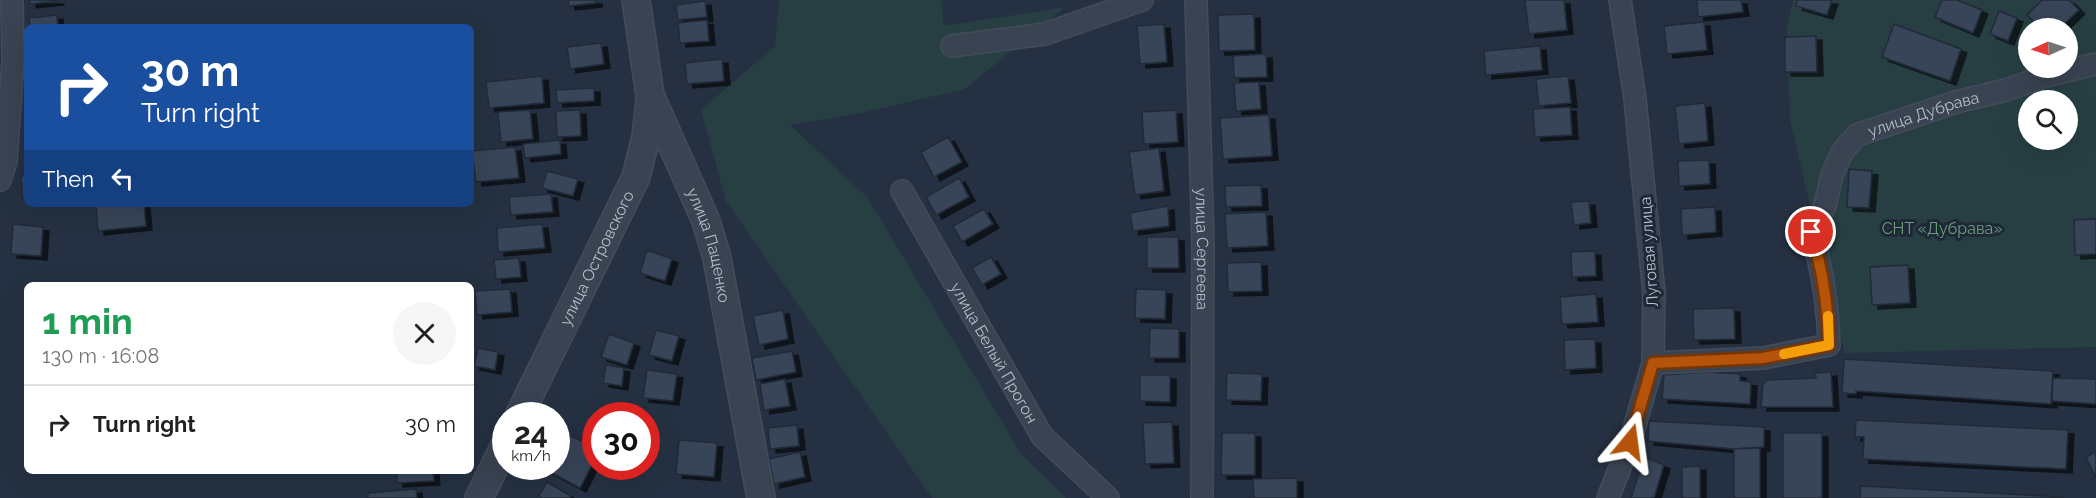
<!DOCTYPE html>
<meta charset="utf-8">
<style>
body{margin:0;font-family:Raleway,sans-serif;background:#f6f6f6;color:#202124;height:100vh;display:flex;flex-direction:column;font-size:22px;white-space:nowrap}
*{box-sizing:border-box;margin:0}
p{font-size:20px;color:#757577}
.icon{flex:none;width:33px;height:33px;fill:none;stroke:currentColor;stroke-width:2;stroke-linecap:round;stroke-linejoin:round}
.map{position:relative;flex:1;overflow:hidden}
.drawer{position:absolute;left:24px;top:282px;width:450px;height:192px;display:flex;flex-direction:column;background:#fff;border-radius:9px;box-shadow:0 6px 24px #0002}
.drawer>*{flex:none}
.banner{position:absolute;left:24px;top:24px;width:450px;height:183px;border-radius:9px;box-shadow:0 6px 24px #0002;background:#1a4fa0;color:#fff;overflow:hidden}
.needle{width:39px;rotate:267deg}
.fabs{position:absolute;left:2018px;top:18px;display:grid;gap:12px}
.fabs a{display:grid;place-items:center;width:60px;height:60px;border-radius:50%;background:#fff;box-shadow:0 6px 24px #0002;font-size:30px}
.speed{position:absolute;left:492px;top:402px;display:flex;gap:12px;font-size:30px;font-weight:700;text-align:center}
.speed>*{display:grid;place-content:center;width:78px;height:78px;border-radius:50%;background:#fff;box-shadow:0 6px 24px #0002;line-height:1}
.speed small{font-size:15px;font-weight:400}
.speed .limit{border:9px solid #d22;background:#fff;color:#111}
.pin{position:absolute;display:grid;place-items:center;width:51px;height:51px;color:#fff;margin:-26px;border:3px solid #fff;border-radius:50%;box-shadow:0 2px 6px #0007}
.me{position:absolute;width:66px;margin:-33px;rotate:16deg;stroke-linejoin:round;filter:drop-shadow(0 0 4px #0008)}
.turn{display:flex;align-items:center;gap:21px;height:126px;padding:0 18px;font-size:27px}
.turn .icon{width:78px;height:78px;stroke-width:2.5}
.turn b{display:block;font-size:42px;line-height:51px}
.then{display:flex;align-items:center;height:57px;padding:0 18px;background:#0003;gap:12px;font-size:22px}
.round{display:grid;place-items:center;flex:none;width:63px;height:63px;border-radius:32px;background:#f6f6f6}
.head{display:flex;align-items:center;justify-content:space-between;height:102px;padding:0 18px}
h1{font-size:36px;font-weight:700;line-height:45px;color:#1e9e55}
ul{padding:0;list-style:none}
li{display:flex;align-items:center;gap:18px;height:78px;padding:0 18px;border-top:2px solid #e0e0e0}
li div{flex:1}
li b{display:block;font-size:22px}
li em{font-style:normal}
.map>svg:first-child{display:block}
</style>
<div class="map">
<svg width="2096" height="498" viewBox="0 0 2096 498">
<defs>
<filter id="shadow"><feDropShadow dx="6" dy="4" stdDeviation="0" flood-color="#0009"/></filter>
</defs>
<rect width="100%" height="100%" fill="#253142"/>
<g fill="#273f43" fill-rule="evenodd">
<path d="M779,0H941L944,26L1065,7L965,89L861,113L790,125L868,198L1022,455L1066,498H932L726,201L701,110L775,46Z"/>
<path d="M1793,0H2096V347L1845,353L1790,120L1787,28ZM2028,28H2067V68H2028ZM2028,100H2067V140H2028Z"/>
</g>
<g fill="#374559" stroke="#202a39" stroke-width="1.5" filter="url(#shadow)">
<path d="M30,0H57L58,1L30,4Z"/>
<path d="M568,0H596V3L569,6Z"/>
<path d="M1525,0H1564L1567,30L1529,34Z"/>
<path d="M1697,0H1741L1743,12L1698,17Z"/>
<path d="M1797,0H1832L1827,15L1796,6Z"/>
<path d="M1942,0H1957L1982,10L1973,33L1935,17Z"/>
<path d="M2042,0H2069L2079,10L2060,28H2040L2027,15Z"/>
<path d="M705,1L707,17L678,20L676,5Z"/>
<path d="M1999,11L2017,18L2008,41L1990,34Z"/>
<path d="M1254,14L1255,50L1219,51L1218,15Z"/>
<path d="M57,15L58,27H30L29,18Z"/>
<path d="M707,20L709,41L680,43L678,23Z"/>
<path d="M1704,22L1707,50L1667,54L1664,26Z"/>
<path d="M1164,24L1167,62L1140,64L1137,26Z"/>
<path d="M1894,24L1961,49L1950,81L1882,57Z"/>
<path d="M1816,36L1817,72H1785V37Z"/>
<path d="M601,43L604,64L570,69L567,47Z"/>
<path d="M1540,46L1542,70L1486,75L1484,51Z"/>
<path d="M1266,54L1267,77L1234,78L1233,56Z"/>
<path d="M722,59L724,81L687,84L685,63Z"/>
<path d="M542,76L544,103L489,108L486,82Z"/>
<path d="M1568,76L1571,103L1539,106L1536,79Z"/>
<path d="M1259,82L1261,109L1236,111L1234,83Z"/>
<path d="M594,88V101L557,103L556,90Z"/>
<path d="M1705,103L1708,141L1679,144L1675,106Z"/>
<path d="M1570,107L1572,135L1535,137L1533,109Z"/>
<path d="M530,110L533,139L501,142L498,112Z"/>
<path d="M580,110L581,136L557,137L556,111Z"/>
<path d="M1176,110L1178,142L1144,144L1142,112Z"/>
<path d="M1269,115L1272,156L1223,159L1220,118Z"/>
<path d="M948,137L962,162L934,177L921,152Z"/>
<path d="M560,140L561,154L525,158L523,144Z"/>
<path d="M515,147L519,178L476,182L472,151Z"/>
<path d="M1159,148L1164,191L1135,195L1129,152Z"/>
<path d="M1709,160L1710,184L1679,186L1678,161Z"/>
<path d="M1849,169L1872,171L1869,208L1847,207Z"/>
<path d="M547,171L578,179L573,196L542,188Z"/>
<path d="M21,176H27V200H23Z"/>
<path d="M959,178L969,197L936,215L926,197Z"/>
<path d="M1261,185L1262,206L1226,207L1225,186Z"/>
<path d="M551,194L553,212L511,215L509,197Z"/>
<path d="M1589,201L1591,223L1574,225L1571,202Z"/>
<path d="M106,204H144L146,226L98,231L96,205Z"/>
<path d="M1168,206L1169,226L1133,231L1130,213Z"/>
<path d="M1715,207L1716,232L1682,235L1681,209Z"/>
<path d="M984,209L993,224L962,242L953,226Z"/>
<path d="M1266,212L1268,246L1227,248L1225,214Z"/>
<path d="M2096,219V254L2075,255L2074,220Z"/>
<path d="M13,224L43,227L41,256L11,254Z"/>
<path d="M542,224L545,248L498,252L497,228Z"/>
<path d="M1147,237H1178L1179,268H1147Z"/>
<path d="M647,250L672,259L665,281L640,273Z"/>
<path d="M1595,251L1596,276L1572,277L1571,252Z"/>
<path d="M991,257L1001,274L982,285L972,268Z"/>
<path d="M519,258L521,277L496,279L494,260Z"/>
<path d="M1261,262L1262,291L1228,292L1227,263Z"/>
<path d="M1908,265L1910,303L1872,305L1870,267Z"/>
<path d="M510,289L512,312L477,315L475,291Z"/>
<path d="M1136,289L1166,290L1165,319L1135,318Z"/>
<path d="M1596,294L1598,322L1562,324L1560,297Z"/>
<path d="M1734,308L1735,339L1694,340L1693,309Z"/>
<path d="M783,310L788,339L759,345L753,316Z"/>
<path d="M1150,328L1179,329V358H1149Z"/>
<path d="M656,330L679,336L672,361L649,355Z"/>
<path d="M609,334L634,343L627,365L601,357Z"/>
<path d="M1595,339L1596,368L1565,370L1564,340Z"/>
<path d="M478,348L498,352L495,370L474,366Z"/>
<path d="M792,351L796,372L756,380L752,358Z"/>
<path d="M1844,359L2053,371L2051,404L1856,391V394L1842,393Z"/>
<path d="M606,365L624,368L622,386L603,383Z"/>
<path d="M647,370L677,374L673,401L643,398Z"/>
<path d="M1707,372L1740,374V381L1751,382L1750,404L1662,399L1664,375Z"/>
<path d="M1831,372L1833,407H1761L1763,384L1767,380L1816,378L1815,373Z"/>
<path d="M1227,373L1262,374L1261,401L1226,400Z"/>
<path d="M1140,375H1170V402L1140,401Z"/>
<path d="M2053,378L2096,379V404L2052,401Z"/>
<path d="M785,379L790,406L764,410L760,384Z"/>
<path d="M1856,420L2068,430L2066,469L1863,459L1864,437H1855Z"/>
<path d="M1649,421L1764,427V447L1734,449L1648,441Z"/>
<path d="M1172,422L1174,463L1145,464L1143,423Z"/>
<path d="M797,425L799,446L770,449L768,428Z"/>
<path d="M565,433L596,448V457L580,488L546,470L548,466H556V449Z"/>
<path d="M1222,433H1255V475H1221Z"/>
<rect x="1783" y="433" width="39" height="65"/>
<path d="M679,440L717,443L714,477L676,474Z"/>
<path d="M1760,448V498H1734V449Z"/>
<path d="M800,452L805,477L774,484L769,459Z"/>
<path d="M2096,452V478L2086,457Z"/>
<path d="M1644,457L1664,465L1654,498H1631Z"/>
<path d="M1700,466V498H1682V467Z"/>
<path d="M397,471H433L434,481L397,483Z"/>
<path d="M1297,478V498H1254L1253,479Z"/>
<path d="M547,482L571,496L570,498H542L539,496Z"/>
<path d="M1861,486L2063,497V498H1860Z"/>
<path d="M416,489L417,498H368V493Z"/>
</g>
<g fill="none" stroke-linecap="round" stroke-linejoin="round">
<defs>
<g id="minor">
<path id="s1" d="M1196,0L1203,245L1202,498"/>
<path d="M952,46L1045,34L1142,0"/>
<path d="M0,180L6,161L13,61L12,0"/>
<path id="s2" d="M902,191L1042,436L1108,498"/>
<path id="s3" d="M1653,363L1763,358L1829,345C1828,306 1823,270 1811,232L1825,206L1832,175L1842,152L1857,135L1956,102L2006,90L2046,76L2096,64"/>
<path d="M1608,498L1630,442L1653,363L1654,293L1635,99L1620,0"/>
</g>
<g id="tertiary">
<path id="s4" d="M636,0L650,95L706,221L717,258L761,498"/>
<path id="s5" d="M519,416L636,177L646,137L650,99"/>
<path d="M479,498L506,443"/>
</g>
</defs>
<use href="#minor" stroke="#434c5b" stroke-width="24"/>
<use href="#tertiary" stroke="#434c5b" stroke-width="30"/>
<use href="#minor" stroke="#3a4352" stroke-width="21"/>
<use href="#tertiary" stroke="#3a4352" stroke-width="27"/>
</g>
<g fill="none" stroke-linecap="round" stroke-linejoin="round">
<defs>
<path id="route" d="M1630,442L1653,363L1763,358L1829,345C1828,306 1823,270 1811,232"/>
</defs>
<use href="#route" stroke="#753606" stroke-width="15"/>
<use href="#route" stroke="#b45309" stroke-width="10"/>
<path stroke="#f59e0b" stroke-width="10" d="M1784,354L1829,345L1828,316"/>
</g>
<g text-anchor="middle" dominant-baseline="central" stroke-width="6" stroke-linejoin="round" paint-order="stroke">
<g font-size="16" fill="#b6becc" stroke="#1e2837">
<text stroke="none"><textPath href="#s3" startOffset="471">улица Дубрава</textPath></text>
<text stroke="none"><textPath href="#s4" startOffset="258">улица Пащенко</textPath></text>
<text stroke="none"><textPath href="#s1" startOffset="249">улица Сергеева</textPath></text>
<text transform="translate(1649 252) rotate(-94)">Луговая улица</text>
<text stroke="none"><textPath href="#s5" startOffset="176">улица Островского</textPath></text>
<text stroke="none"><textPath href="#s2" startOffset="186">улица Белый Прогон</textPath></text>
</g>
<g font-size="16" fill="#6d9e79" stroke="#1e2837">
<text x="1942" y="228">СНТ «Дубрава»</text>
</g>
</g>
</svg>
<div class="fabs">
<a><svg class="needle" viewBox="-14 -14 28 28"><path d="M0-13l5 13h-10z" fill="#e53935"/><path d="M0 13l5-13h-10z" fill="#757577"/></svg></a>
<a><svg class="icon" aria-label="search" viewBox="0 0 24 24"><circle cx="10" cy="10" r="6"/><path d="M15 15l6 6"/></svg></a>
</div>
<div class="speed"><div>24<small>km/h</small></div><div class="limit">30</div></div>
<div class="pin" style="left:1811px;top:232px;background:#d93025"><svg class="icon" aria-label="arrive" viewBox="0 0 24 24"><path d="M6 21V4h12l-3 4 3 4H6"/></svg></div>
<svg class="me" style="left:1630px;top:442px" viewBox="-20 -20 40 40"><path d="M0-17L14 15 0 8-14 15z" fill="#b45309" stroke="#fff" stroke-width="4"/></svg>
<div class="banner">
<div class="turn"><svg class="icon" aria-label="right" viewBox="0 0 24 24"><path d="M7 20v-9h11M14 6l5 5-5 5"/></svg><div><b>30 m</b>Turn right</div></div>
<div class="then">Then<svg class="icon" aria-label="left" viewBox="0 0 24 24"><path d="M17 20v-9H6M10 6l-5 5 5 5"/></svg></div>
</div>
<section class="drawer">
<div class="head"><div><h1>1 min</h1><p>130 m · 16:08</p></div><a class="round"><svg class="icon" aria-label="close" viewBox="0 0 24 24"><path d="M6 6l12 12M18 6L6 18"/></svg></a></div>
<ul>
<li><svg class="icon" aria-label="right" viewBox="0 0 24 24"><path d="M7 20v-9h11M14 6l5 5-5 5"/></svg><div><b>Turn right</b></div><em>30 m</em></li>
</ul>
</section>
</div>
